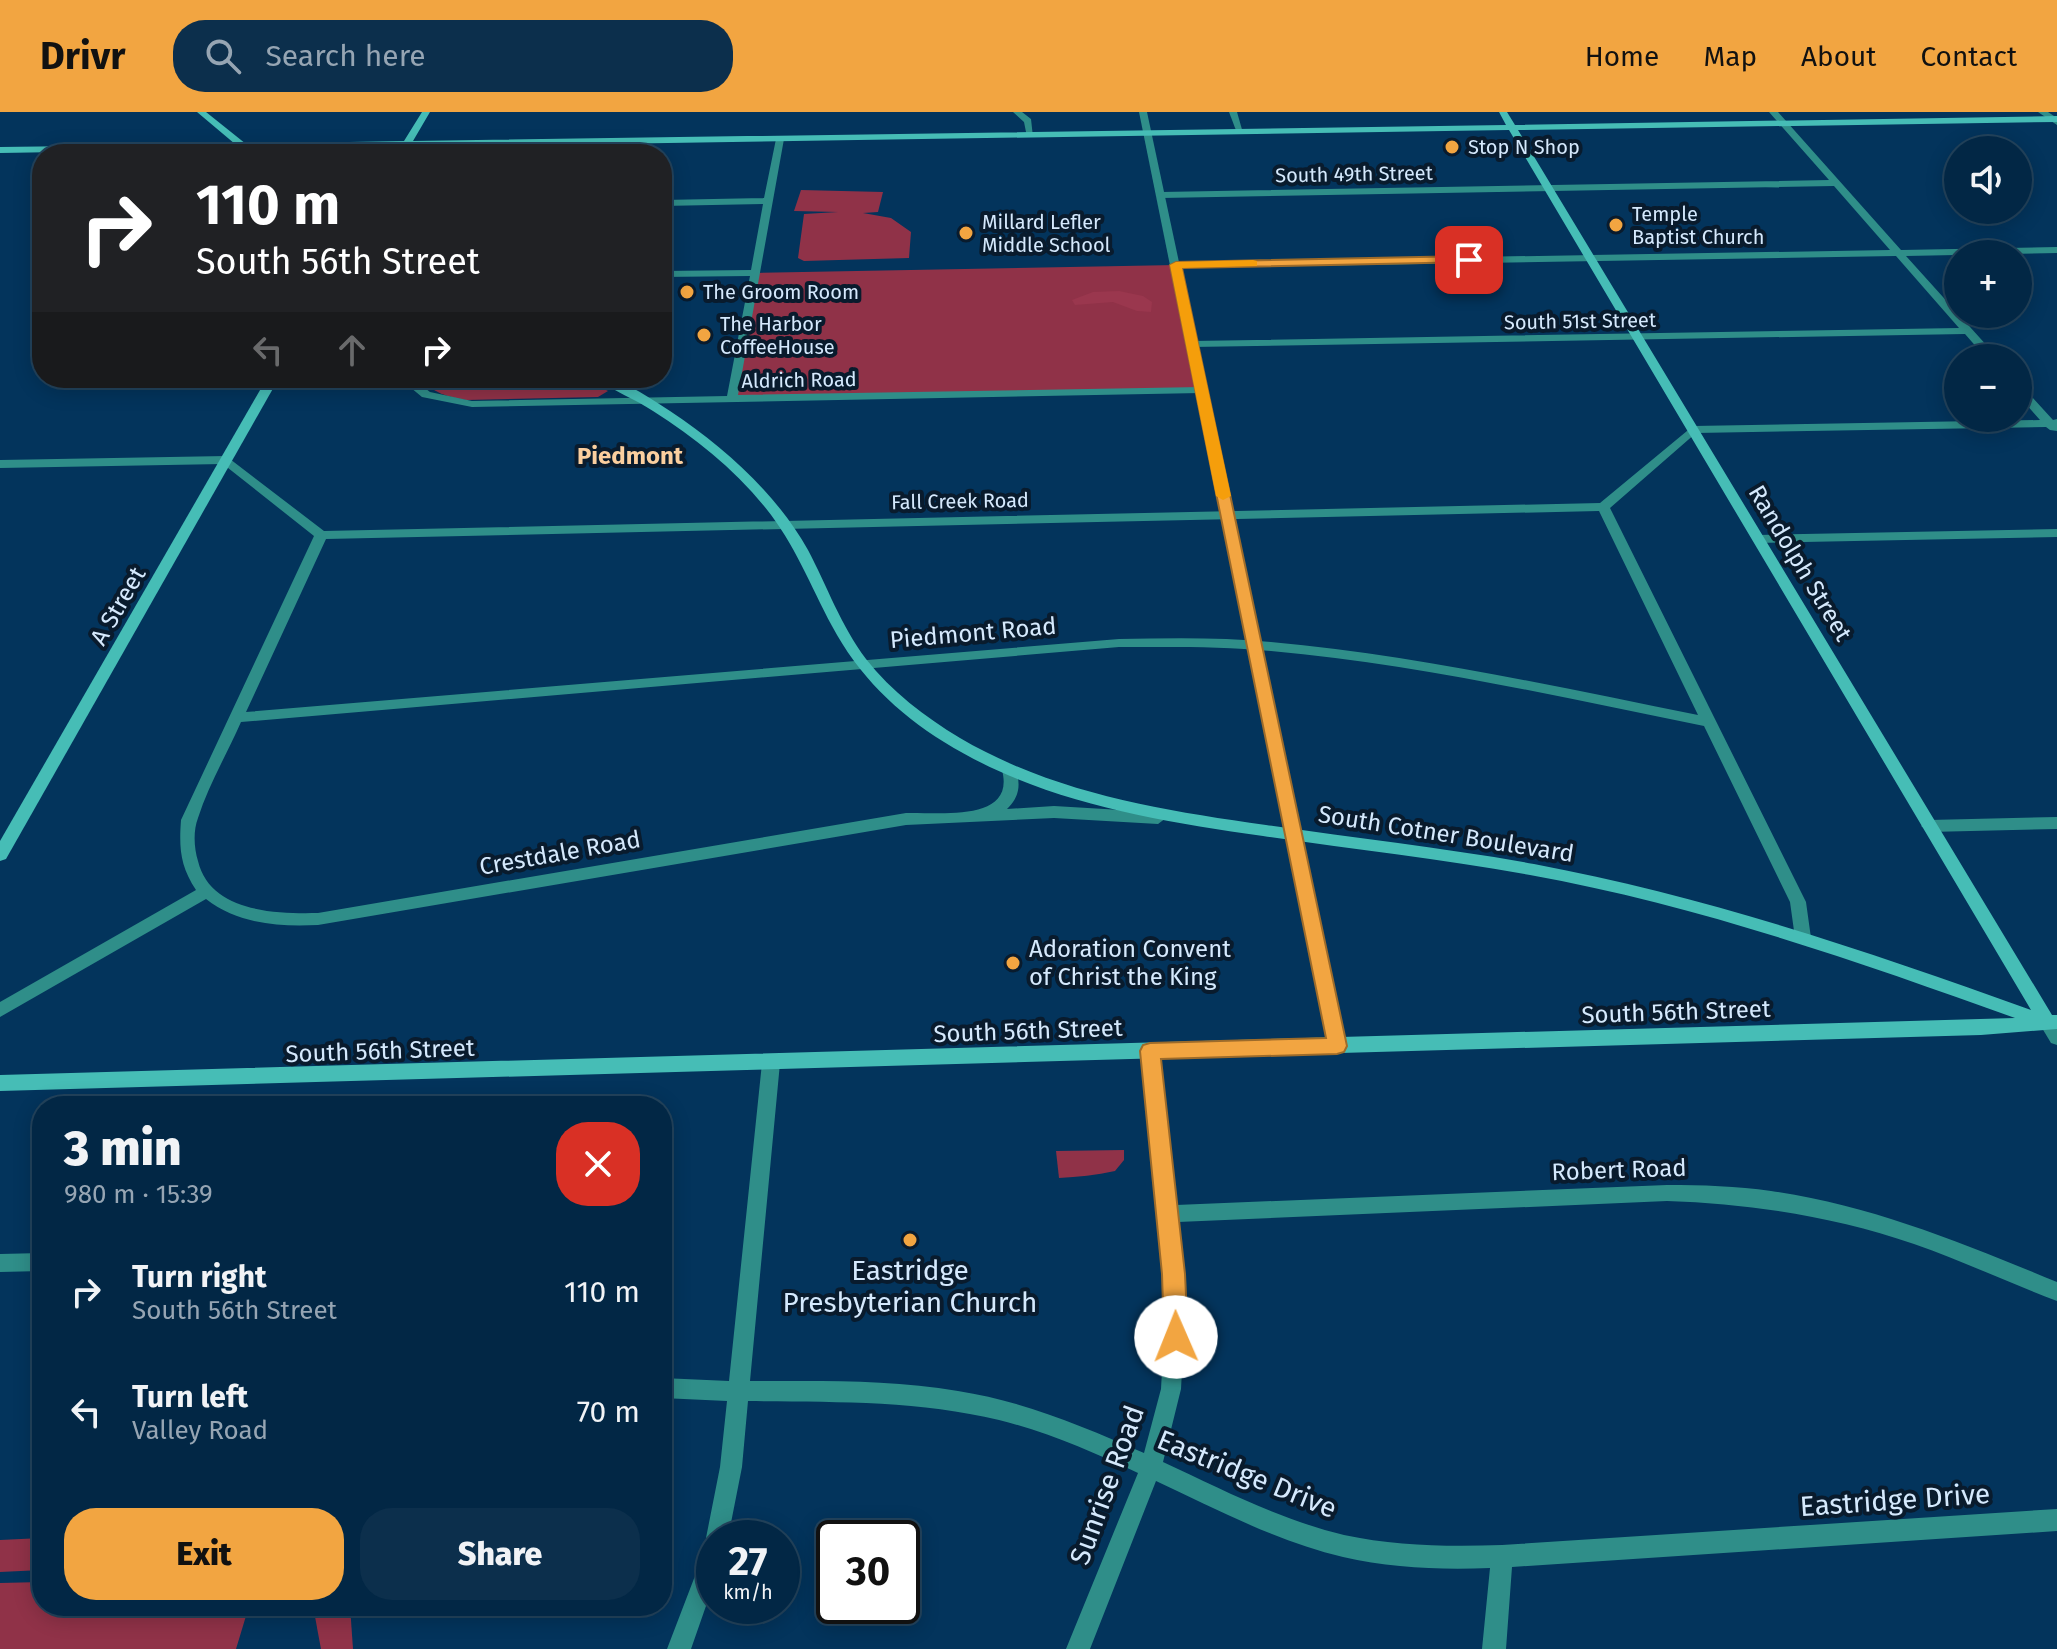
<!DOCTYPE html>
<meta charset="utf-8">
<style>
body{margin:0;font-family:"Fira Sans",sans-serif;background:#0c2f4c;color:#f1f3f6;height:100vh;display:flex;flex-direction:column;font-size:30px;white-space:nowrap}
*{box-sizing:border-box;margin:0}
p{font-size:26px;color:#96a5b3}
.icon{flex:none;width:44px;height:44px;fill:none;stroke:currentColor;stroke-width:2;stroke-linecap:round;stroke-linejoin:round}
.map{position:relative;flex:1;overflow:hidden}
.sheet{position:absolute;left:32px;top:984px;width:640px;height:520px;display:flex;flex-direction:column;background:#022745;border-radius:32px;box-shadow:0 4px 20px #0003,0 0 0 2px #23445e}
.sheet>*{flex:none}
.top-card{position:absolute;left:32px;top:32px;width:640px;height:244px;border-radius:32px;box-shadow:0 4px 20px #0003,0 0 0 2px #23445e;background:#202124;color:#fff;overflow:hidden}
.tools{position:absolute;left:1944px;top:24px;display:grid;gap:16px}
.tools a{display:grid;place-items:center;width:88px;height:88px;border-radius:50%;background:#022745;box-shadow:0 4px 20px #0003,0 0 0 2px #23445e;font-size:40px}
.speed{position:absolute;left:696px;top:1408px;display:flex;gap:16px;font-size:40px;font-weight:700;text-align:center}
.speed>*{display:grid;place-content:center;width:104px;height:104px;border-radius:50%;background:#022745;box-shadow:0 4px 20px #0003,0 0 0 2px #23445e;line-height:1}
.speed small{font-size:20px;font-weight:400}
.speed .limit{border:4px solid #111;border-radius:12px;background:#fff;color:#111}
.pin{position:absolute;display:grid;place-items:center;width:68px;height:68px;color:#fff;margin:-34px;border-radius:16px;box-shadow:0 4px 12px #0006}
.me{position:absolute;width:88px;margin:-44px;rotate:359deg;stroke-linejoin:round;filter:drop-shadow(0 0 6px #0008)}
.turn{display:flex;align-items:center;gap:28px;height:168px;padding:0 32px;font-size:36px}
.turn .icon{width:104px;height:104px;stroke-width:2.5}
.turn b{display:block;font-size:56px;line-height:68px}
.lanes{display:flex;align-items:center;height:76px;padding:0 32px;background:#0003;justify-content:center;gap:40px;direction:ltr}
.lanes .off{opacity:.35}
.round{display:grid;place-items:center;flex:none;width:84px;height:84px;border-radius:32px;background:#0c2f4c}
.summary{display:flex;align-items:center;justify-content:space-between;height:136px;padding:0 32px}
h1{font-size:48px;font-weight:800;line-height:60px}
.action{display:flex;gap:16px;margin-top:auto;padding:16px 32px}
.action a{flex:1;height:92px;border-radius:32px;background:#f2a541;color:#111;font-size:32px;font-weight:800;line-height:92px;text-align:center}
.action a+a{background:#0c2f4c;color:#f1f3f6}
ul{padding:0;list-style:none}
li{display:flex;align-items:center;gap:24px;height:120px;padding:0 32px}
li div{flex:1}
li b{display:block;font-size:30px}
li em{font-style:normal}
header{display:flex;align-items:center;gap:48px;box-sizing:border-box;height:112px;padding:0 40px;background:#f2a541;color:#111}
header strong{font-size:38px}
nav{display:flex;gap:44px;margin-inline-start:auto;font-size:28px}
.search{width:560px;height:72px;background:#0c2f4c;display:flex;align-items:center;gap:20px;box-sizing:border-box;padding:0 28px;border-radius:32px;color:#96a5b3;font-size:30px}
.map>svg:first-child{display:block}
</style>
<header>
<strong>Drivr</strong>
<div class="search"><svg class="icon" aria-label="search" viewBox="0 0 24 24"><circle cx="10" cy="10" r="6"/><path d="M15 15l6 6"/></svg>Search here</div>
<nav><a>Home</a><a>Map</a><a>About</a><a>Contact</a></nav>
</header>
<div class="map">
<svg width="2057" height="1537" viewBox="0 0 2057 1537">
<rect width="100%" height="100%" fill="#03345c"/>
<g fill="#903248">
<path d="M801,78L883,80L878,100L863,101L891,106L911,120L909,146L804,149L798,146L804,102L838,100L794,99Z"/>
<path d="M1176,153L1201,278L732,287L755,161Z"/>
<path d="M419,266H584L608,279L598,285L466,288C447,285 432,280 419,266Z"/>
<path d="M1124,1038V1048L1115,1059C1096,1063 1078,1065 1059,1066L1056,1039Z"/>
<path d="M42,1426V1458L0,1460V1428Z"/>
<path d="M42,1470V1494H249L236,1537H0V1471Z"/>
<path d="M313,1494H350L353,1537H321Z"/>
</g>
<path fill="#9a374e" d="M1119,179L1143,184L1152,190L1151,200L1137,199L1113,190L1075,193L1072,188L1093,180Z"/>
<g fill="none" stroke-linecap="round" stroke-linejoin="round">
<g fill="#2f8e89" fill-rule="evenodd">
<path d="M1013,0H1022L1031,7L1033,25H1027L1024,10Z"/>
<path d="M1229,0H1237L1243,21H1237Z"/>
<path d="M1769,0H1778L1901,138L2057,135V141L1906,144L1998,246H1986L1965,222L1192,235L1187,232L1192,229L1959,216L1896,144L1176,156L1171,153L1176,150L1890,138L1834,74L1161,86L1156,83L1161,80L1829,68Z"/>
<path d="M2038,0H2048L2057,6V13Z"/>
<path d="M780,24L784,27L738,283L1201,275L1207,278L1201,281L472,295L422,285L399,266H412L430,280L472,289L727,284L750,164L662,165V159L751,158L763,92L662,94V88L764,86L776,27Z"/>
<path d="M2018,273L2022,274L2053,308L2057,307V319L2050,318L2046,315L1696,321L1610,396L1806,790L1811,826L1809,831H1797L1795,826L1790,790L1704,614C1560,585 1417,552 1271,539C1221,534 1170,535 1119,535L241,610C227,642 208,674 198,706C193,719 194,736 198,749C210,800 276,802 318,801L906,701C939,700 1016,711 1002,658L1009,653L1016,658C1021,674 1019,685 1007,697L1054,694L1155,700L1162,697L1170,703L1158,712L1054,706L906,713L318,813C279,815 238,812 206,787L0,905V890L196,778C180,754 179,736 181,708L314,424L223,352L0,356V348L226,344L324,419L1600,391L1693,314L2040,308L2018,283ZM1599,399L1698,603C1557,575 1416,543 1271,530C1221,525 1170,526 1119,527L246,600L326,427Z"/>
<path d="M2057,417V425L1758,431L1752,427L1758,423Z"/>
<path d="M2057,705V717L1929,720L1921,714L1929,708Z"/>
<path d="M1293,717L1301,723L1346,934L1343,939L1337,941L1331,939L1328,934L1285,723Z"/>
<path d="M1150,932L1156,934L1159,939L1176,1093L1667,1073C1702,1073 1737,1074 1771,1079C1871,1093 1965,1132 2057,1170V1189C2009,1171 1963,1149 1914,1132C1833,1104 1752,1092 1667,1089L1178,1110L1186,1185L1181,1277L1163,1350C1221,1377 1281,1408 1344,1423C1396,1434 1449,1435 1502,1433L2057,1397V1419L1512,1455L1506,1537H1482L1490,1456C1441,1458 1391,1456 1343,1445C1278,1430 1216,1397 1156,1369L1090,1537H1066L1138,1361C1093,1340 1047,1320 999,1308C917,1288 832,1290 748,1289L742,1355L728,1426H714V1471L691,1537H667L708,1430L706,1426L720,1355L727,1289L662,1286V1266L729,1269L762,951L765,946L771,944L777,946L780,951L750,1269C819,1269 889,1267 958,1279C1023,1289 1084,1315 1144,1341L1161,1277L1166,1185L1141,939L1144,934Z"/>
<path d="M42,1141V1159L0,1160V1142Z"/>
</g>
<g fill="#2f8e89" fill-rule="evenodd">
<path d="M1139,0H1147L1301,723L1293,729L1285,723Z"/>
<path d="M2048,904L2054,906L2057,911V933L2051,931L2039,911L2042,906Z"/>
</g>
<g fill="#46bdb6" fill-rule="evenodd">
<path d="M197,0H206L246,32L404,29L422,0H430L413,29L1506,13L1499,0H1507L1515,13L2057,4V10L1518,18L2052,903H2057V917L1981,923L0,979V963L2015,906C1857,849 1696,793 1530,763C1441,747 1352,737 1263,724C1152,708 1041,690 944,630C897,601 858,563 832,514C810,473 794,430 764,394C733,356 694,325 653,299C635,287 613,279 596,266C623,266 648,285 670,299C724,335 776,381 808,438C827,474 841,514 866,547C891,579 925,605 960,626C1054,681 1159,698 1266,713C1355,726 1445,736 1534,752C1704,784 1868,839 2031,898L1509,18L410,35L406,42L397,41L401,35L253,37L249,41L242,37L0,41V35L235,32Z"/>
<path d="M267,266H279L6,747L0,749V729Z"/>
</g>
</g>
<path fill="#f2a541" stroke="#9d6b2a" stroke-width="2" d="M1469,144L1475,148L1473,150L1182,156L1347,934L1344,940L1337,942L1161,947L1185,1162L1188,1225L1184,1233L1176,1236L1168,1233L1164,1225L1162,1162L1140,939L1143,933L1150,931L1326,926L1170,153L1176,150Z"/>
<path fill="#f59e0b" d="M1253,148L1257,149V154L1182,156L1231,384L1223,388L1216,384L1170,153L1176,150Z"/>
<g fill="#f2a541" stroke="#091b2d" stroke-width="3">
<circle cx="1452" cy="35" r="8"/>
<circle cx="1616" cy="113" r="8"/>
<circle cx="966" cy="121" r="8"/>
<circle cx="687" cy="180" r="8"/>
<circle cx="704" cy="223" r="8"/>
<circle cx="1013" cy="851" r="8"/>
<circle cx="910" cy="1128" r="8"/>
</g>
<g text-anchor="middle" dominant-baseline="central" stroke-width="8" stroke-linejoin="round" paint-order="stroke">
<g font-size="20" fill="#d5e9fd" stroke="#091b2d" text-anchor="start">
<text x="1468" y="35">Stop N Shop</text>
<text x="1632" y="102">Temple<tspan x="1632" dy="23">Baptist Church</tspan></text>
<text x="982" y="110">Millard Lefler<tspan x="982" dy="23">Middle School</tspan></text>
<text x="703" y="180">The Groom Room</text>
<text x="720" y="212">The Harbor<tspan x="720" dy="23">CoffeeHouse</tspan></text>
</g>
<g font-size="20" fill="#d5e9fd" stroke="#091b2d">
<text transform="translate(1354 62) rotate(-1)">South 49th Street</text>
<text transform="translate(1580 209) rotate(-1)">South 51st Street</text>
<text transform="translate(799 268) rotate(-1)">Aldrich Road</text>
<text transform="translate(960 389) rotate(-1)">Fall Creek Road</text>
</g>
<g font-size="24" font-weight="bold" fill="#fbcf9f" stroke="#091b2d">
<text x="630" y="344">Piedmont</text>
</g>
<g font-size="24" fill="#d5e9fd" stroke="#091b2d">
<text transform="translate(1800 451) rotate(59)">Randolph Street</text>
<text transform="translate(118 494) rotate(-60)">A Street</text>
<text transform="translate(973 521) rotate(-5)">Piedmont Road</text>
<text transform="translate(1446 722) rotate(9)">South Cotner Boulevard</text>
<text transform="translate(560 741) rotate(-10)">Crestdale Road</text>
<text transform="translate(1676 900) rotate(-2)">South 56th Street</text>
<text transform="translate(1028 919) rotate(-2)">South 56th Street</text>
<text transform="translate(380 939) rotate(-2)">South 56th Street</text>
<text transform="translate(1619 1058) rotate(-2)">Robert Road</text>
</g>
<g font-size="24" fill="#d5e9fd" stroke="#091b2d" text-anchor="start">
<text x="1029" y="837">Adoration Convent<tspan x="1029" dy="28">of Christ the King</tspan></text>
</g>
<g font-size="28" fill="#d5e9fd" stroke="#091b2d">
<text x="910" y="1158">Eastridge<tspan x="910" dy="32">Presbyterian Church</tspan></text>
</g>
<g font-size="28" fill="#d5e9fd" stroke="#091b2d">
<text transform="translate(1247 1362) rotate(22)">Eastridge Drive</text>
<text transform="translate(1107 1373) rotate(-70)">Sunrise Road</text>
<text transform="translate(1895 1388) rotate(-4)">Eastridge Drive</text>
</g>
</g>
</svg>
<div class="tools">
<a><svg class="icon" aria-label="sound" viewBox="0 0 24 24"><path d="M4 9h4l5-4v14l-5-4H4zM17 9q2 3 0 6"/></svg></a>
<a>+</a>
<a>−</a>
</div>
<div class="speed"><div>27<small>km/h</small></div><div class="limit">30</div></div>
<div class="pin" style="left:1469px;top:148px;background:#d93025"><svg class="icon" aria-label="arrive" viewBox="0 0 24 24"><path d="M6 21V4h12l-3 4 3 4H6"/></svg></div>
<svg class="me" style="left:1176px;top:1225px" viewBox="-20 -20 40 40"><circle r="19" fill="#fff"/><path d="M0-13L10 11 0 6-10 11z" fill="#f2a541"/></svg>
<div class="top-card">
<div class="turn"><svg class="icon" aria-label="right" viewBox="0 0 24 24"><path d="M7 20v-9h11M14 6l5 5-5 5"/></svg><div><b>110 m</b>South 56th Street</div></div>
<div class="lanes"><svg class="icon off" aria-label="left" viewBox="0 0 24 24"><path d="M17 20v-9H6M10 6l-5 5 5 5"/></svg><svg class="icon off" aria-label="ahead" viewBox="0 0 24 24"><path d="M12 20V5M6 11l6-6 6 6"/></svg><svg class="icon" aria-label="right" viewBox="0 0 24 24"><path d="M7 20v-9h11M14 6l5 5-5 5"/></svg></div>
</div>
<section class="sheet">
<div class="summary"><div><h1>3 min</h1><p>980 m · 15:39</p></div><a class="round" style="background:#d93025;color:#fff"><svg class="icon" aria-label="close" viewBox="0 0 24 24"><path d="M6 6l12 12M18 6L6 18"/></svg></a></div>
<ul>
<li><svg class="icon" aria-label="right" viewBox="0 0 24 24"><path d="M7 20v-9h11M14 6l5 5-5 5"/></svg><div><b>Turn right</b><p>South 56th Street</p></div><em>110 m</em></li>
<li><svg class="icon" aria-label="left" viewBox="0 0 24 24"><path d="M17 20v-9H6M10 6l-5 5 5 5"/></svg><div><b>Turn left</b><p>Valley Road</p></div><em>70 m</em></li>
</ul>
<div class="action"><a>Exit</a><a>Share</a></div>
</section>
</div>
